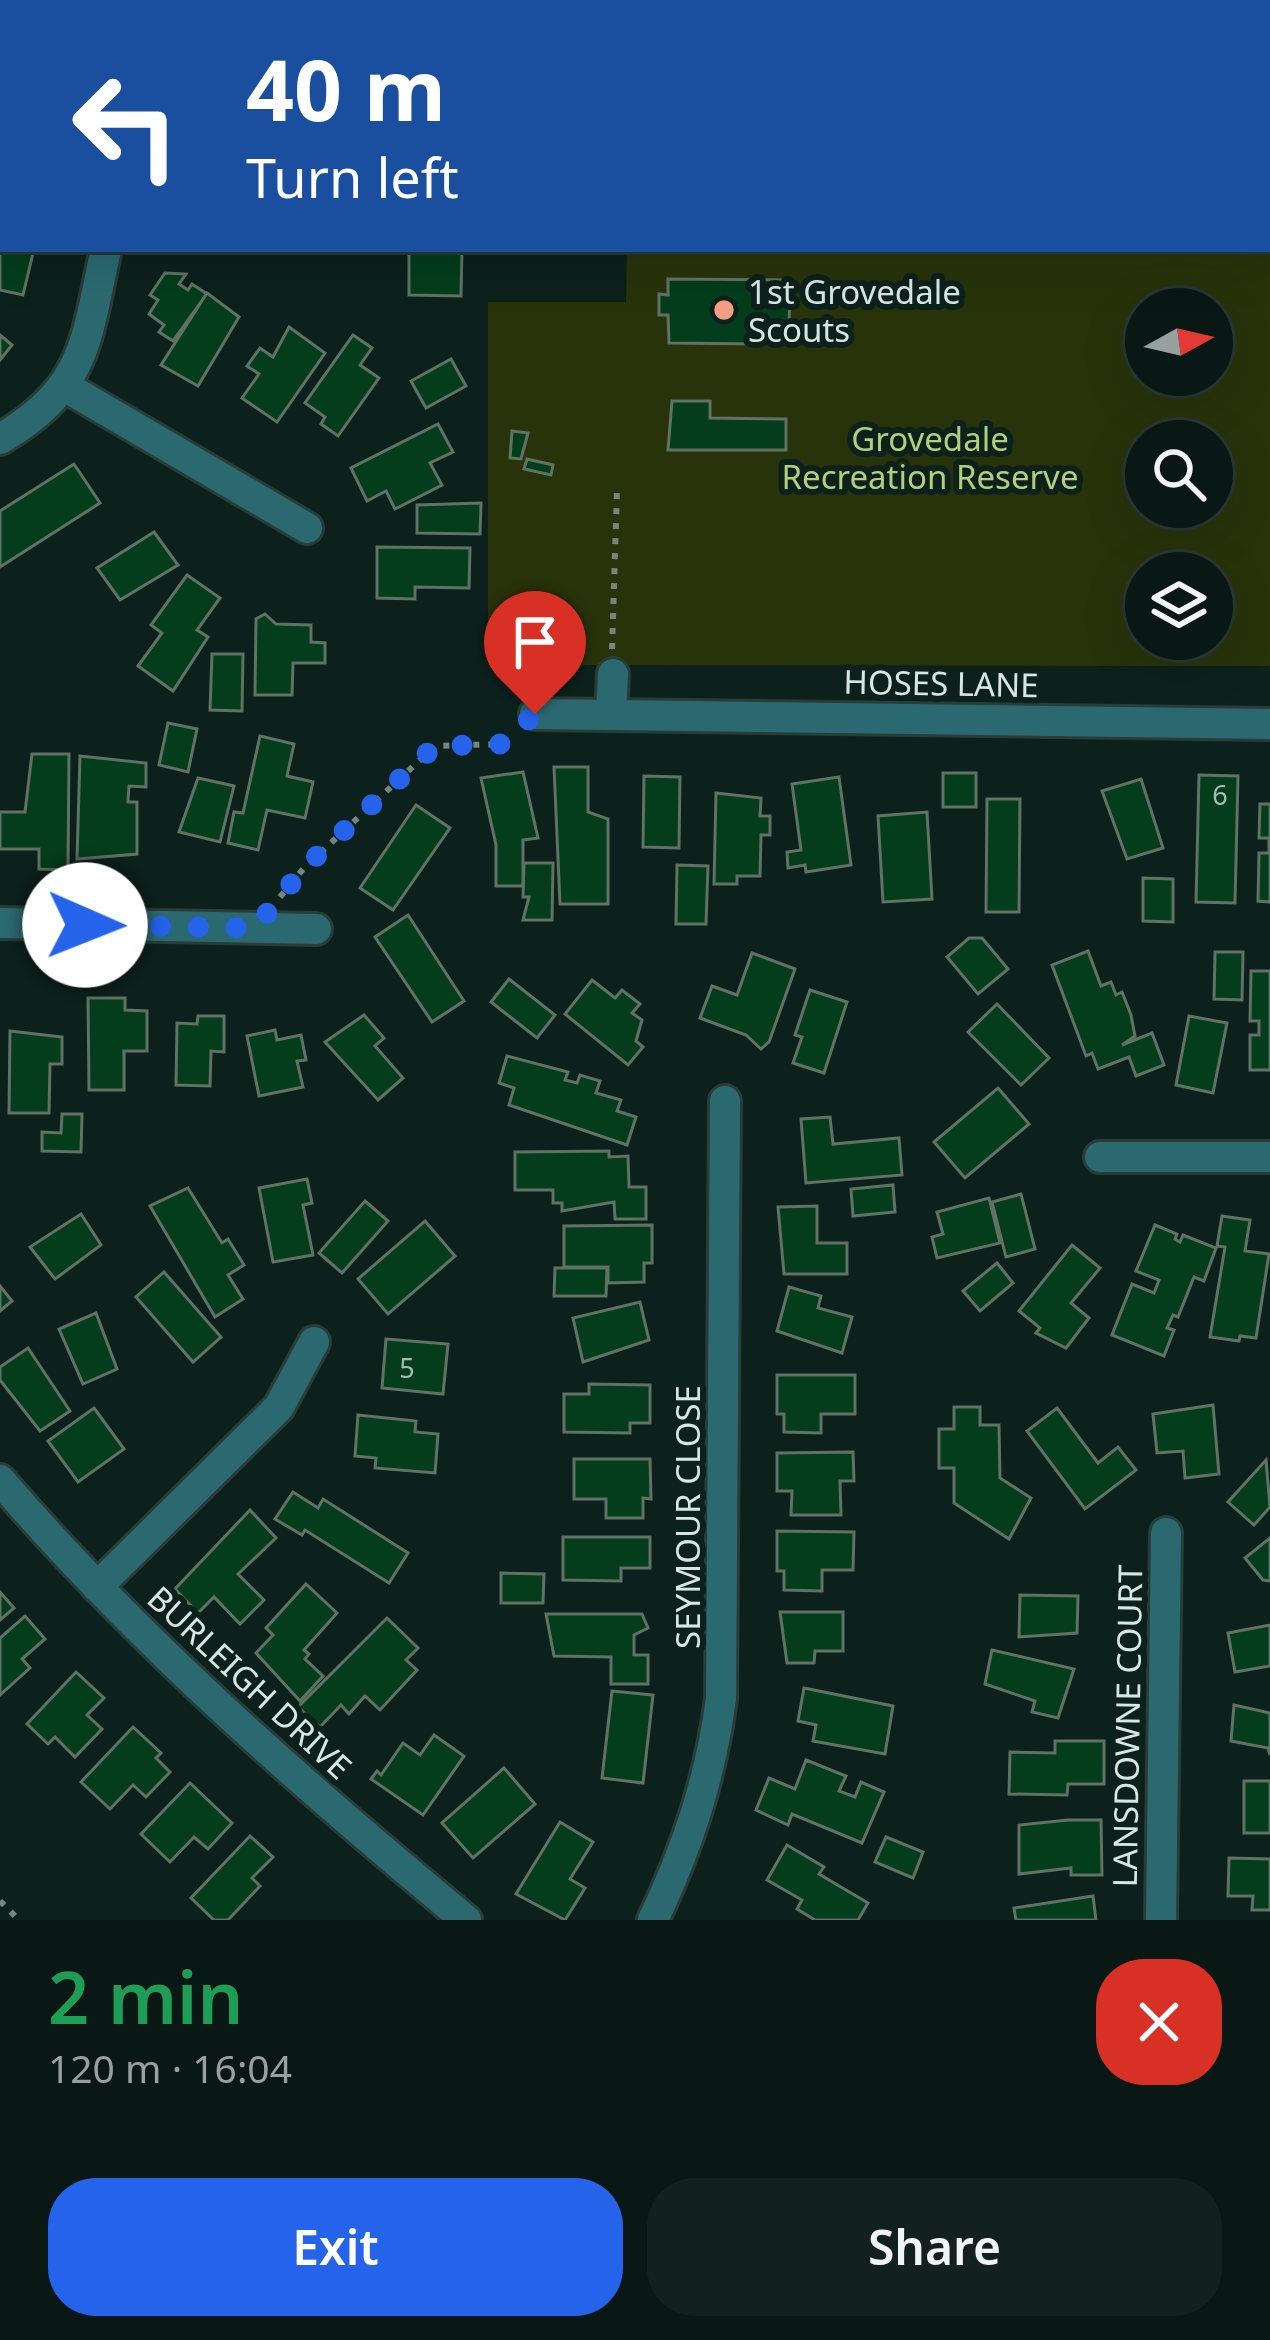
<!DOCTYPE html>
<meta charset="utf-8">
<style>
body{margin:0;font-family:"Noto Sans",sans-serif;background:#12211e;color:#f1f3f6;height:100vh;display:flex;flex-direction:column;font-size:45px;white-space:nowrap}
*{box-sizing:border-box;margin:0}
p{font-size:39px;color:#99a0a0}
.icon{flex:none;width:66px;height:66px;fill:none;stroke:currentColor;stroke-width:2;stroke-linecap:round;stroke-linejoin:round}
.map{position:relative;height:1920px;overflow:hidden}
.drawer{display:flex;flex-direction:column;background:#091815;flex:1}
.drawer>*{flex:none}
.banner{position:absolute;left:0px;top:0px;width:1272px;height:252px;box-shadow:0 12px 48px #0002,0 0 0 3px #293734;background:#1a4fa0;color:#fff;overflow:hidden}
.needle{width:78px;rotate:82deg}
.fabs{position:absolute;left:1125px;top:288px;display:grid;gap:24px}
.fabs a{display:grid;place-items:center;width:108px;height:108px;border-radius:50%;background:#091815;box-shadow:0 12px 48px #0002,0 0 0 3px #293734;font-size:60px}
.pin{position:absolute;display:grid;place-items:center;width:102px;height:102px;color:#fff;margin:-123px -51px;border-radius:50% 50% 50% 0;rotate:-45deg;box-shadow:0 0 12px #0007}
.pin .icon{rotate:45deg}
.me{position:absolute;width:132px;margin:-66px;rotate:91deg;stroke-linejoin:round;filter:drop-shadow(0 0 9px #0008)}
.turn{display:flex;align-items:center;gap:42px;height:252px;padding:0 48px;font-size:54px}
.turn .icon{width:156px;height:156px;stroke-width:2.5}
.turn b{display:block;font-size:84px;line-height:102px}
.round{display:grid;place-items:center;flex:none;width:126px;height:126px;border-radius:48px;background:#12211e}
.headline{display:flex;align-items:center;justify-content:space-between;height:204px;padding:0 48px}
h1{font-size:72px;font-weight:600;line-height:90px;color:#1e9e55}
.action{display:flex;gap:24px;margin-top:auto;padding:24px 48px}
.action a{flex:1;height:138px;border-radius:48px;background:#2563eb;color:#fff;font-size:48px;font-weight:600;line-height:138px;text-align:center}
.action a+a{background:#12211e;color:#f1f3f6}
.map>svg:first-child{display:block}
</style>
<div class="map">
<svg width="1270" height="1920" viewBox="0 0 1270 1920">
<rect width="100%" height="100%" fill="#0c201c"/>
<path fill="#28330a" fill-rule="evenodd" d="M627,0H1270V666L488,665V302H626L627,249H1269V3ZM1146,309H1212V375H1146ZM1146,441H1212V507H1146ZM1146,573H1212V639H1146Z"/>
<g fill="#033d1b" stroke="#617164" stroke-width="3">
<path d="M0,228L3,249H34L23,295L0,290Z"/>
<rect x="242" y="249" width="52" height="3"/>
<path d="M409,249H462L461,296L409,295Z"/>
<path d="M165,273L186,274L179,284L188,290L192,284L207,294L173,341L159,332L164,325L149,314L158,300L150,295Z"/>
<path d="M668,279L790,280L789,330H759V344L669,343L668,315H659V294L668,295Z"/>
<path d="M207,293L239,317L198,386L161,365Z"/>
<path d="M289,327L325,353L277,422L242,398L259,374L247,366L260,348L273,357Z"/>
<path d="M0,335L12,345L0,360Z"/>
<path d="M353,335L372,348L360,365L379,378L338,436L321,424L325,417L305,403Z"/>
<path d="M451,359L466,386L426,408L411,381Z"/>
<path d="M672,401H710V418L786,419V450H668Z"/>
<path d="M438,424L453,452L430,463L442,485L395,509L386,491L367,501L351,468Z"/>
<path d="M512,431L528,433L521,459L510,458Z"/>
<path d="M527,459L553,465L551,475L524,469Z"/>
<path d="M74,464L100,503L0,567V511Z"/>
<path d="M481,503L480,534L417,533V505Z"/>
<path d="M154,532L178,565L120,600L97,568Z"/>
<path d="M377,547L470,548L469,588L415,587V599L377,598Z"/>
<path d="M187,575L220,598L197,630L208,637L173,691L138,666L162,633L151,625Z"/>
<path d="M265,614L276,624L311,625V642L325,643V663H293L292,695H255L256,619Z"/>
<path d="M212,654H243L242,711L210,710Z"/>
<path d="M168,723L197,729L188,772L159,765Z"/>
<path d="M260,736L294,744L287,776L313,782L305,818L267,810L258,850L228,843L234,812L243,813Z"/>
<path d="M32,754H69L68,870L39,869V849H0V812H25Z"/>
<path d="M80,756L146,763V787L129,786L128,802H137V854L77,859Z"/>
<path d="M554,767H588V812L608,819V904H560Z"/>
<path d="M523,772L538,838L523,840V886H496V845L481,778Z"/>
<rect x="943" y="773" width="33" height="34"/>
<path d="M1199,775L1238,776L1235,903L1196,902Z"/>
<path d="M644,776L680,777L679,848L643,847Z"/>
<path d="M839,777L851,865L806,872L805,865L788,868L787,852L801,850L792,784Z"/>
<path d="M198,778L234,786L220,842L179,832Z"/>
<path d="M1141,779L1163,848L1127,859L1102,791Z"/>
<path d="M716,793L761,798L760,816H770V835H761L760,876H737V884H714Z"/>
<path d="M987,799H1020L1019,912H986Z"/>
<path d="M1260,804H1270V902L1258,901L1259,853H1269V838H1259Z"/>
<path d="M416,805L450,828L393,910L360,888Z"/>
<path d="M927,812L932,899L883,902L878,816Z"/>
<path d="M524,863H553L552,920H523L529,897H523Z"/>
<path d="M677,865L708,866L706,924H676Z"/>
<path d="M1143,878L1173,879V922L1143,921Z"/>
<path d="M408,915L464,1001L432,1022L375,937Z"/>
<path d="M969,938H982L1008,969L978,994L947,957Z"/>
<path d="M1088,951L1101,986L1111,982L1116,995L1122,992L1131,1015L1135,1036L1122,1045L1152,1033L1164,1065L1136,1076L1129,1057L1098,1069L1092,1053L1086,1056L1052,965Z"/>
<path d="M1215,952H1243L1242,1000L1214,999Z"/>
<path d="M752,953L795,969L769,1042L761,1049L746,1035L700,1018L712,986L737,995Z"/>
<path d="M1251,971H1270V1070H1250V1035H1259V1021H1250Z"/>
<path d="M509,979L555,1015L537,1038L491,1002Z"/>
<path d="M592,980L615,998L622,990L640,1004L632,1013L642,1020L636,1041L643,1047L628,1065L565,1014Z"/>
<path d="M810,990L847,1002L824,1073L793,1063L802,1037L795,1035Z"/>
<path d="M88,998H125V1010L147,1011V1051H124V1090H89Z"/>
<path d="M997,1004L1049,1058L1021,1085L968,1032Z"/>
<path d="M364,1015L384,1038L375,1046L403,1078L378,1100L325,1042Z"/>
<path d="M198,1016H224V1052L211,1051L210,1086L176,1085L177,1023L197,1024Z"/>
<path d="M1189,1016L1227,1023L1213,1093L1176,1085Z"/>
<path d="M275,1030L277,1040L301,1035L306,1060L297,1061L303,1087L259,1096L247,1036Z"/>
<path d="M10,1031L62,1037V1064H50L49,1113H9Z"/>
<path d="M507,1056L568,1072L565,1080L577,1083L580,1075L600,1081L596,1093L621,1100L617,1111L636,1117L627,1145L509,1105L514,1088L499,1083Z"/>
<path d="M998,1088L1029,1124L965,1178L934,1142Z"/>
<path d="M62,1114H82L81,1152L42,1151V1132L61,1133Z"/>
<path d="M830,1117L833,1144L899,1138L902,1175L806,1183L801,1119Z"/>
<path d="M609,1151V1157L628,1156L629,1187H646V1219H615L614,1202L562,1211V1203H553V1190H515V1152Z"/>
<path d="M307,1179L312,1203L303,1205L313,1255L273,1262L259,1188Z"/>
<path d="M893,1185L895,1212L853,1216L851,1189Z"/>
<path d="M188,1188L222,1243L228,1239L244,1265L228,1275L243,1299L215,1317L150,1206Z"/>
<path d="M1021,1194L1035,1249L1006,1257L992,1202Z"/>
<path d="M989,1198L1000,1243L937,1258L932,1237L943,1234L937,1212Z"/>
<path d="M365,1201L388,1221L342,1273L319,1253Z"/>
<path d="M817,1206V1243H847V1274H784L778,1207Z"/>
<path d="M81,1214L101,1245L55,1279L30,1247Z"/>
<path d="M1222,1216L1250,1220L1245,1251L1269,1254L1256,1338L1240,1336L1239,1341L1210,1337L1225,1247L1217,1246Z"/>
<path d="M425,1221L455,1256L388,1314L358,1279Z"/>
<path d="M652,1225V1263H644V1282L608,1283V1267H564V1226Z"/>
<path d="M1155,1225L1177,1234L1175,1239L1180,1242L1183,1235L1216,1248L1204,1281L1194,1277L1178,1317L1173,1315L1167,1328L1174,1330L1164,1356L1112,1335L1132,1284L1154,1293L1159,1280L1136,1271Z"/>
<path d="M1072,1245L1100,1268L1071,1303L1089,1318L1066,1348L1036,1333L1040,1328L1019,1311Z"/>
<path d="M997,1263L1013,1283L980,1311L963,1291Z"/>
<path d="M555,1268H607L606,1296H554Z"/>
<path d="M164,1272L221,1337L193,1362L136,1297Z"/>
<path d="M0,1286L12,1301L0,1311Z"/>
<path d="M789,1287L821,1296L818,1308L852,1317L842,1353L777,1331Z"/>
<path d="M640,1302L649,1340L583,1362L573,1318Z"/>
<path d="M96,1313L117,1369L83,1384L59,1329Z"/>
<path d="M386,1339L448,1344L443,1394L382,1388Z"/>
<path d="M28,1348L70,1411L40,1431L0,1380V1367Z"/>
<path d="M777,1375H855V1414H821V1433L784,1432V1414H777Z"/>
<path d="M589,1384L650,1385V1423H630V1433L564,1432V1394H589Z"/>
<path d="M1213,1405L1219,1474L1185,1478L1183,1451L1157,1453L1153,1414Z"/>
<path d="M954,1407H980V1425H999L1000,1478L1031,1498L1009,1539L954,1503V1468H939V1429H954Z"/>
<path d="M94,1408L124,1449L78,1482L48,1441Z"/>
<path d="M1057,1408L1098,1463L1118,1447L1136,1470L1085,1509L1027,1431Z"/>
<path d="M358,1415L416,1421L415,1432L438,1434L435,1473L375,1468L376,1458L355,1456Z"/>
<path d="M853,1452L854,1481H840L841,1515H791L792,1491H777V1453Z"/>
<path d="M574,1459H650L651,1499L643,1498V1518H606V1499H574Z"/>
<path d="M1266,1460L1270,1507L1254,1525L1228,1502Z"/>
<path d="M293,1492L318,1508L323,1499L408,1553L389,1583L305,1530L302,1535L275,1519Z"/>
<path d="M250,1510L276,1538L238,1574L264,1600L240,1624L214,1597L198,1613L175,1589Z"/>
<path d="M777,1531L854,1532L853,1570H822V1591L784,1590V1571H777Z"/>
<path d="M563,1537H650V1568H621V1581L563,1580Z"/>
<path d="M1270,1538V1581L1263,1580L1245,1558Z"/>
<path d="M501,1573L544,1574L543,1603H501Z"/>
<path d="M306,1584L337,1613L304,1650L309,1654L305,1659L323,1676L300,1701L256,1653L273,1635L266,1628Z"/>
<path d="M0,1592L14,1608L0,1620Z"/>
<path d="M1020,1595L1078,1596L1077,1633L1019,1637Z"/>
<path d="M780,1612H843V1651H815L814,1663H787Z"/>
<path d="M546,1614H642L648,1628L634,1635V1655H648V1684H611V1657L554,1656Z"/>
<path d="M25,1616L45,1639L22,1659L30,1668L0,1695V1638Z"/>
<path d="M387,1618L418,1648L406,1660L417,1670L380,1710L365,1696L349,1714L341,1705L320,1727L298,1707Z"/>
<path d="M1270,1625V1666L1235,1672L1228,1633Z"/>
<path d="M992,1650L1074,1669L1058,1718L1032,1712L1035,1701L985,1684Z"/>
<path d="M76,1672L104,1698L87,1715L102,1729L75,1757L55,1737L48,1744L27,1724Z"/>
<path d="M804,1688L893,1706L885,1754L813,1741L816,1725L798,1721Z"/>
<path d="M612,1691L653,1695L643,1783L602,1778Z"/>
<path d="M1234,1705L1270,1713V1755L1268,1748L1231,1741Z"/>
<path d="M133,1727L161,1753L156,1758L170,1772L146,1797L133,1785L110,1809L81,1782Z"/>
<path d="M434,1735L464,1756L423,1815L371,1779L377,1771L381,1775L403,1743L420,1755Z"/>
<path d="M1055,1741H1104V1784H1068L1067,1795L1009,1794L1010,1752L1055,1753Z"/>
<path d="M806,1760L846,1776L839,1791L855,1797L861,1782L884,1792L862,1843L792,1814L788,1825L756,1810L769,1778L795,1789Z"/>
<path d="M504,1768L535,1804L473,1858L442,1823Z"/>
<rect x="1244" y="1781" width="26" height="52"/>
<path d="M190,1783L232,1823L208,1849L194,1837L170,1862L141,1834Z"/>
<path d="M1068,1820H1101L1102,1875H1071V1868L1019,1874V1825Z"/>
<path d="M560,1822L593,1842L570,1879L585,1888L565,1920L516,1894Z"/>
<path d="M250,1836L273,1857L252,1878L260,1886L228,1920H214L191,1898Z"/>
<path d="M886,1837L923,1852L913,1878L875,1862Z"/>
<path d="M787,1845L824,1867L819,1874L868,1903L858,1920H815L797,1909L802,1900L767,1880Z"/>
<path d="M1229,1858L1270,1859V1910H1252L1253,1896H1228Z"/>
<path d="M1093,1896L1096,1920H1016L1014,1908Z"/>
</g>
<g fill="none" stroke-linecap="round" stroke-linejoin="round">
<defs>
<g id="minor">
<path d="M17,0L23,3"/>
<path d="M197,3L200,0"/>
<path d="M589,3V0"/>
<path d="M66,387L307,528"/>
<path d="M0,439C87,388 86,340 106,249"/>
<path d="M535,714L1270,724"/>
<path d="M611,715L613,674"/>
<path d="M0,923L316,929"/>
<path d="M1100,1157H1270"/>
<path d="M0,1480C139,1642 302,1784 466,1920"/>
<path d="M97,1587L279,1407L314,1342"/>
<path d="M653,1920C688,1847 710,1779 721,1699L725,1101"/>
<path d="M1161,1920L1166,1533"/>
</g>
</defs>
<use href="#minor" stroke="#293c38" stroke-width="36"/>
<g stroke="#758581" stroke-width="6" stroke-dasharray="6 9" stroke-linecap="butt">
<path d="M612,649L617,490"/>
<path d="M280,897L304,868L435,746L501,744L513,733"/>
<path d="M0,1901L19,1920"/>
</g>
<use href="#minor" stroke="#2b6971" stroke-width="30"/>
</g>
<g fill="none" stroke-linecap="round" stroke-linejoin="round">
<path stroke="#2563eb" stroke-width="21" stroke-dasharray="0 37.8" d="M85,925L255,928L304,868L435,746L501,744L535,714"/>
</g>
<circle fill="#f39f84" stroke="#0c201c" stroke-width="4.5" cx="724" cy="310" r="12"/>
<g text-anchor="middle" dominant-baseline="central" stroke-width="12" stroke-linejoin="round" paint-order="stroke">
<g font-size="27" fill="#a4bcb1">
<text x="1220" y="794">6</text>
<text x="407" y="1367">5</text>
</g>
<g font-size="33" fill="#dae6e3" stroke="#0c201c" text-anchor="start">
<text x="748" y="291">1st Grovedale<tspan x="748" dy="38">Scouts</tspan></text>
</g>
<g font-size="33" fill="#b4cf7c" stroke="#0c201c">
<text x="930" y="438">Grovedale<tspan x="930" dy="38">Recreation Reserve</tspan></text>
</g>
<g font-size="33" fill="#dae6e3" stroke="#0c201c">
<text transform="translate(941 683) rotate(1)">HOSES LANE</text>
<text transform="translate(687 1517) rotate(-90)">SEYMOUR CLOSE</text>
<text transform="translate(250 1682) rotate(43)">BURLEIGH DRIVE</text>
<text transform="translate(1127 1726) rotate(-89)">LANSDOWNE COURT</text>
</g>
</g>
</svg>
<div class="fabs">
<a><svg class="needle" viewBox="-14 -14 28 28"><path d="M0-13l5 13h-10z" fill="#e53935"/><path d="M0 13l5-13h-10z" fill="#99a0a0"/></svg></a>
<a><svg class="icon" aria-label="search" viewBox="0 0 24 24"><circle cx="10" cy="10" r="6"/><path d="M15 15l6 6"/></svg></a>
<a><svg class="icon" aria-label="layers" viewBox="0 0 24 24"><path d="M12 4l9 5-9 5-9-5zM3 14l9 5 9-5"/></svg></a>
</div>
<div class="pin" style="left:535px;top:714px;background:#d93025"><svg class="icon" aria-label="arrive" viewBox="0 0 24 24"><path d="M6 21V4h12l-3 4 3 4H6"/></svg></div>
<svg class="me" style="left:85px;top:925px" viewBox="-20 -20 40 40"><circle r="19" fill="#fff"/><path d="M0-13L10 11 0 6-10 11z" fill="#2563eb"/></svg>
<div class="banner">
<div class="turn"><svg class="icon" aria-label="left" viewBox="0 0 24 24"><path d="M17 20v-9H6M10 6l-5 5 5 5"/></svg><div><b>40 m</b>Turn left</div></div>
</div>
</div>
<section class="drawer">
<div class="headline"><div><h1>2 min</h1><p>120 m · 16:04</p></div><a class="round" style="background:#d93025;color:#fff"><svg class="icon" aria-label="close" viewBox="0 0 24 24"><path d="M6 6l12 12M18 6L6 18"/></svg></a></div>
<div class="action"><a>Exit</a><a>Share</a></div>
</section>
